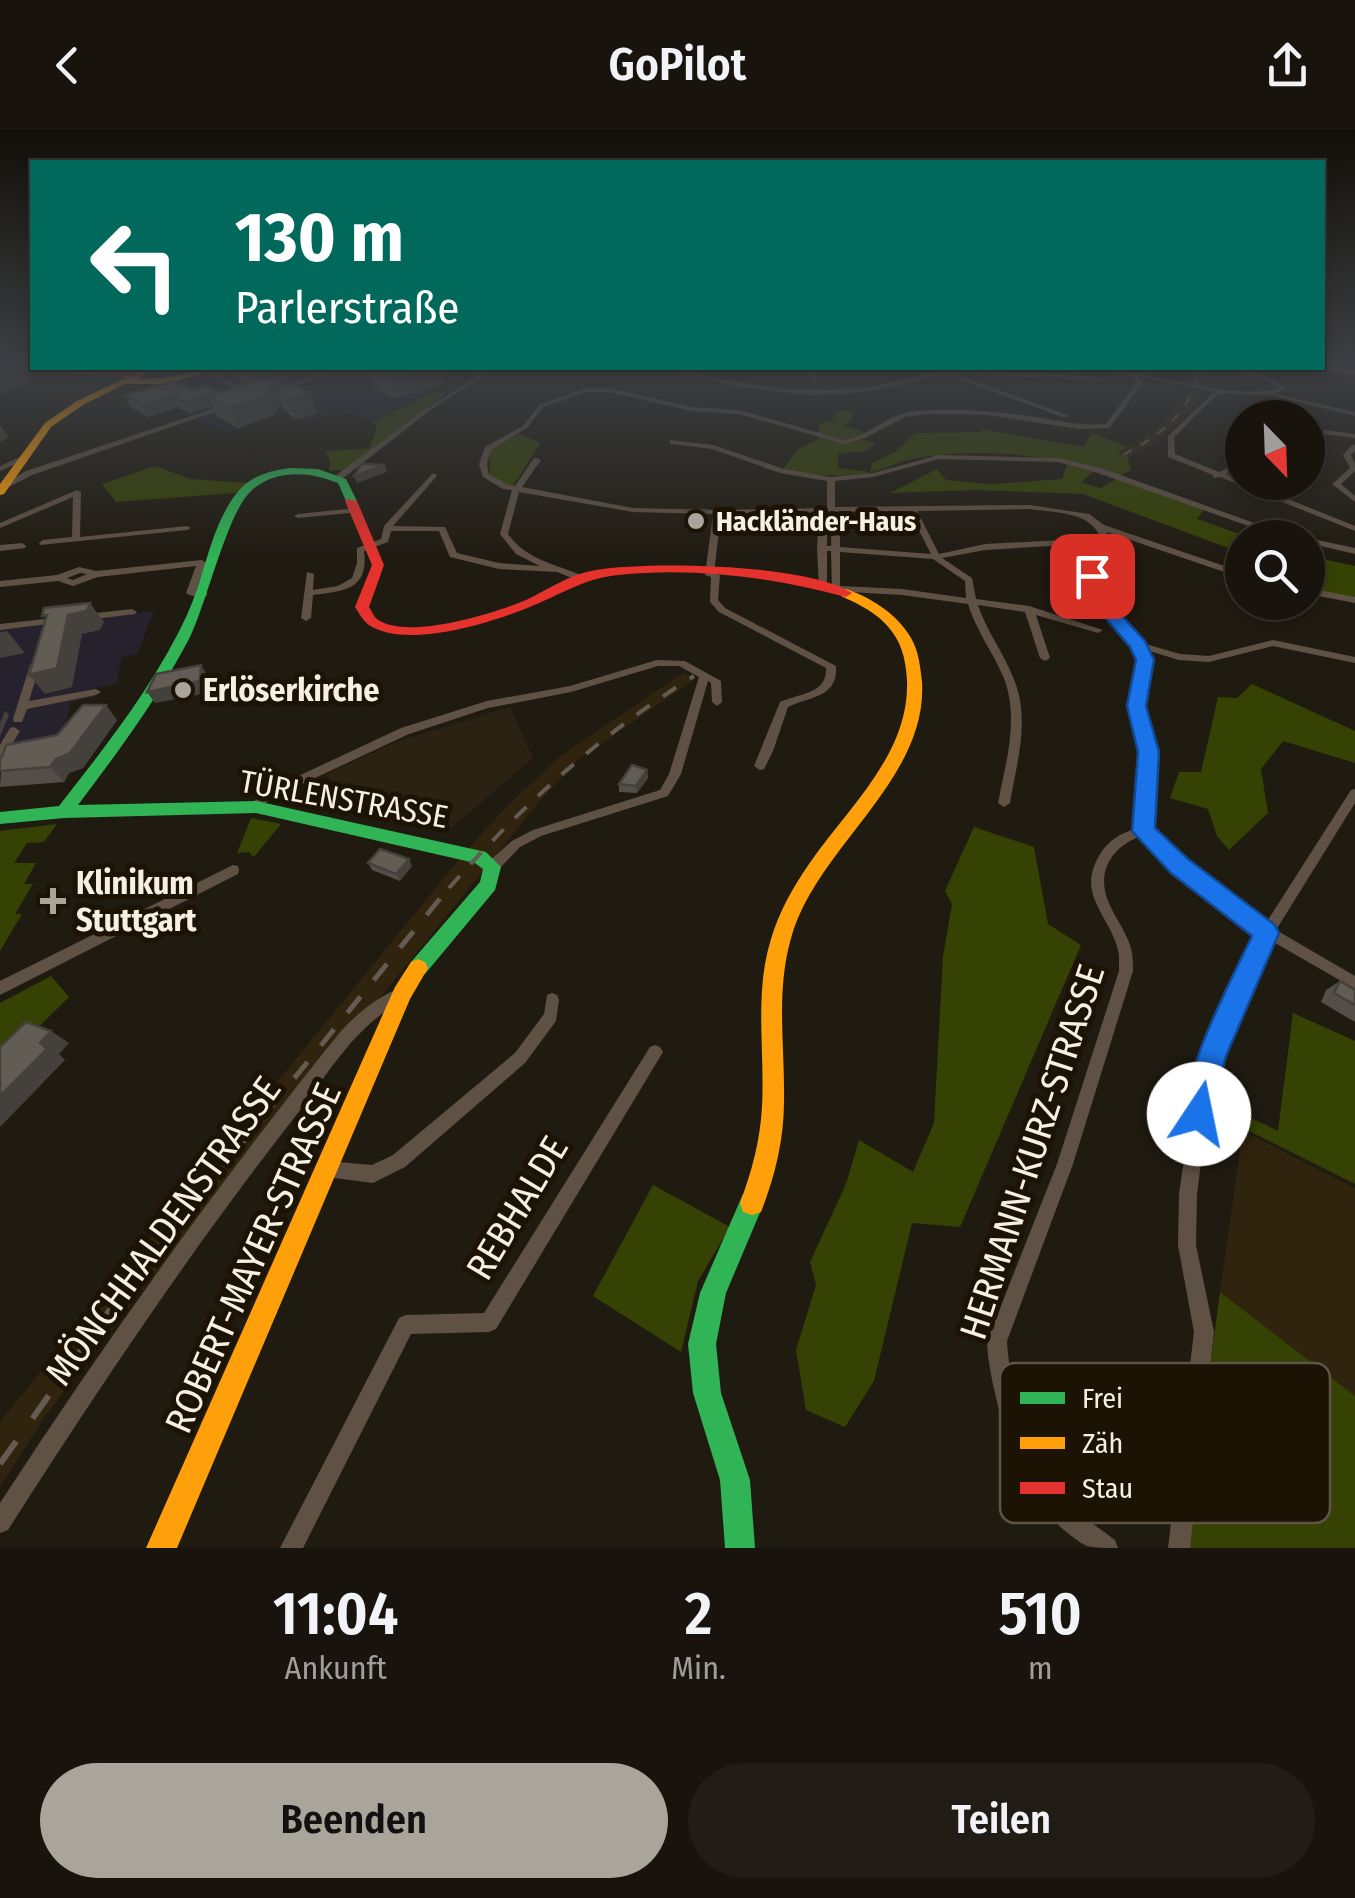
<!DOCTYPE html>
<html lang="de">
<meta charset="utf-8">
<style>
body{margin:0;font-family:"Fira Sans Condensed",sans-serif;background:#211d16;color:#f1f3f6;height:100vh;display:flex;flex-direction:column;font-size:38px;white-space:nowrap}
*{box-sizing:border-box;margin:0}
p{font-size:32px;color:#9f9e9d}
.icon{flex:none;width:55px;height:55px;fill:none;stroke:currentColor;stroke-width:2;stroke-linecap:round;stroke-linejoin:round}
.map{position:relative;height:1418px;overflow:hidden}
.panel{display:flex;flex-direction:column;background:#18140d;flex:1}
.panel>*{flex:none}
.top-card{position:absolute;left:30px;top:30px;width:1295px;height:210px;border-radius:0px;box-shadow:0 5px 15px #0003,0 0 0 2px #36332e;background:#00695c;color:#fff;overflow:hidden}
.needle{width:65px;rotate:157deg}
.buttons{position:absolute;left:1225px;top:270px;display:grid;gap:20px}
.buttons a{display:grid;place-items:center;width:100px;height:100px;border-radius:50%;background:#18140d;box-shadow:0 5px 15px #0003,0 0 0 2px #36332e;font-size:50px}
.pin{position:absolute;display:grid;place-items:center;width:85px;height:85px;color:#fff;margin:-42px;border-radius:20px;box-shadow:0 5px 15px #0006}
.me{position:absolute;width:110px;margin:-55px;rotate:11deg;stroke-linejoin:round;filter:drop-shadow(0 0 8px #0008)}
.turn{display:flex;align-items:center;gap:35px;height:210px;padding:0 40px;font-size:45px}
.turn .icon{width:130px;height:130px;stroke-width:2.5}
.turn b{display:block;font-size:70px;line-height:85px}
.eta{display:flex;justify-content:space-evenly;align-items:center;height:170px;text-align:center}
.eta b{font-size:60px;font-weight:600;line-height:70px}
.primary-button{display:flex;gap:20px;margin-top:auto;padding:20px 40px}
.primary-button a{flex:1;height:115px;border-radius:60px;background:#aaa59a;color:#111;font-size:40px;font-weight:600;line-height:115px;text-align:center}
.primary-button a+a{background:#211d16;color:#f1f3f6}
header{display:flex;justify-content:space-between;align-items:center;height:130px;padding:0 40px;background:#18140d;font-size:45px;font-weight:600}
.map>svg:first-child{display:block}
</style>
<header><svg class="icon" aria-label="back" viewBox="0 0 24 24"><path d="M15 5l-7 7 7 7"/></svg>GoPilot<svg class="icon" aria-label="share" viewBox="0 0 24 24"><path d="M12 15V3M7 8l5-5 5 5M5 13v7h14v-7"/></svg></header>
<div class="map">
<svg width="1355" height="1418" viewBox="0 0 1355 1418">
<rect width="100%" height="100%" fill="#201b11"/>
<g fill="#25222e">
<path d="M154,238H376L430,260V264L373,292L351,284L330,285L302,295L287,283L228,303L176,279L144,289L130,277L122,269L173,252L169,244L147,243Z"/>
<path d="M154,481L137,524L122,527L116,554L96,558L94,567L71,572L62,610L0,623V500Z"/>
</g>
<path fill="#2c2214" d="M510,577L533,628L449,700L356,677L325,645L396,612Z"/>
<g fill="#30240e">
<path d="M1193,238H1204L1207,261L1189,283L1151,315L1128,328L1116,323L1158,298L1187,263Z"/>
<path d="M683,543L694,550L579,629L544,666L167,1129L45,1286L0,1357V1293L7,1283L461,727L507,676L563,624Z"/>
<path d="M1243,1001L1355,1058V1266L1220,1162Z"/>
</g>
<g fill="#354203">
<path d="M449,261L343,340H329L330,331L325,321L369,319L377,298L373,292L430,264Z"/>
<path d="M837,280L853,281L852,290L844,296L867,303L860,309L876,313L866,321L838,324V338L870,342L872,333L895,322L915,303L982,302L981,299L1083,317L1092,303L1127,317L1117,323L1128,328L1131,340L1120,346C1059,325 976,316 912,329C900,331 888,338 875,341C843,349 815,345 783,339L797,320L819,309V293L832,291Z"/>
<path d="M518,304L541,313L512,357L490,346V320Z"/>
<path d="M1067,335L1094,341L1081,352L1100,358L1116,349L1205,379L1197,389L1248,407L1242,408V423L1083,364L976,360L890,363L937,339L946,350L992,354L1062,349Z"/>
<path d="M155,336L191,349L247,353L235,363L116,372L102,354Z"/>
<path d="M1308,426L1355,436V468L1308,459Z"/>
<path d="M1252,554L1355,601V633L1283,611L1261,639L1268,683L1229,720L1217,706L1208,679L1170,668L1179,642H1201L1218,567L1237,568Z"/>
<path d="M251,688L281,694L254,727L249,722L237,723Z"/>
<path d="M57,694L44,712L27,713L14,733H36L24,754H33L15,784H22L0,821V701Z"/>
<path d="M974,697L1034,717L1048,794L1081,815L960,1097L912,1093L874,1251L845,1297L806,1280L796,1220L816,1155L810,1132L846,1054L859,1010L913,1042L934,993L943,827L952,774L945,761Z"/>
<path d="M51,846L69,867L0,935V873Z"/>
<path d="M1293,883L1355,911V1054L1245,999L1247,986L1278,1001Z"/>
<path d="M653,1055L730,1097L698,1151L681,1222L593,1166Z"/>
<path d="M1220,1162L1355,1266V1418H1186Z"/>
</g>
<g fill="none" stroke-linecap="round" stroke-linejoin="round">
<g fill="#605145" fill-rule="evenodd">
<path d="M338,238H346L281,260L276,259Z"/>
<path d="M490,238H496L429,281L341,350H335V346L425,279Z"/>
<path d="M662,238H671C769,261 835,271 935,242L885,240L882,238L946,239L960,238L957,240L1101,247L1104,249L1101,251L953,243L1067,285L1068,286L1065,288L950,246L952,243L878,260L844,264L811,265L744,258Z"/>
<path d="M810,238H816L817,253L812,252Z"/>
<path d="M1098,238C1114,237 1129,242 1144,245C1180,252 1245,269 1278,258L1266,249L1219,238C1242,237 1268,244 1286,259L1275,264L1355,282V286L1270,265L1226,263L1216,266L1174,307L1175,324L1219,342L1242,332V337L1226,344L1355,396V401L1220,347L1213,348V345L1168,327V306L1212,264L1218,262L1139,247L1144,251L1110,297L1108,298L1079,299L987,285L928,284L905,287L865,308L844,314L739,284L692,281L609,262H587L543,277L527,298L491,320L487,334L489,344L508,355L515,356L534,328H537L541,330L522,357L633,378L717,380L827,378V351L780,343L712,319L673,314H670V310L713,315L784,339L831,347L873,343L939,325L1058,328L1101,338L1296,408H1283L1095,342L1058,332L939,329L873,347L835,351V377L1030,375L1089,384L1104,395L1242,442V448L1239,447L1107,402L1109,410L1093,436L1109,477L1142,513L1180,524L1209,526L1273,510L1355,527V533L1273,516L1209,532L1179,530L1146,520L1150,529L1141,576L1155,622L1149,700C1185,735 1223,766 1266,793L1351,660L1355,659V673L1276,800L1355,846V859L1270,810L1219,925L1210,961L1197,1064L1196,1115L1214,1202L1190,1418H1168L1194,1202L1178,1115L1179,1064L1194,961L1203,925L1259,803L1186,750L1141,706C1114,716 1097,739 1107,768C1112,783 1122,795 1128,810C1133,821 1133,830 1133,841L1073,1034L1007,1211C1008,1248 1030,1332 1054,1360C1071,1380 1094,1394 1115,1410L1118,1418C1109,1418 1095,1418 1087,1416C1073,1410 1043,1382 1034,1369C1012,1335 988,1251 987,1211L1057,1034L1119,841C1119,839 1119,827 1119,825C1113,787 1075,767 1099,726C1107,711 1121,703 1137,698L1143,622L1131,576L1140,529L1134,516L1100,478L1085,436L1099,413L985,420L942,428L972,448L976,469L1029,476L1103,500L1098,503L1036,485L1050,528L1045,531L1040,528L1025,482L978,475C986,500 1003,522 1013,547C1031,588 1017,631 1010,673L1004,677L998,673C1006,631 1020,587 1003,546C992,521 976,500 968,474L902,465L832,461L831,421H827V455L819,457L817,418L819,383L721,384L714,443L720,445L718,470L725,478L836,536C838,568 810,566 788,577L773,621L764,639L760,640L754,636L780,572C800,563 827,564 826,538L719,482L710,472L711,447L705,445L713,384L633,382L519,362L508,404C526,430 556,434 583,446V450H577L557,442L499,439L450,427L439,401H391L388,412L364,421C369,460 344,461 313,465L311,488L306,491L301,488L307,442L314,444L313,460L338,456L352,448L357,433V418L381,409L384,396L433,343L437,345L436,347L393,396L445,397L457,423L499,433L540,436L516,424L500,404L512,360L503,359L483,347L479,334L485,317L523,296L539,275L586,258H609L692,277L739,280L844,310C871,305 889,283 917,281C956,277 996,281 1035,287C1059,290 1082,297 1106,294L1137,252L1126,245ZM1030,379C1054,383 1092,381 1100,408L985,414L939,424L917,381ZM909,381L931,424L840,417V382ZM827,383H832L831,416H827ZM840,422L933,429L965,451L966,468L902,459L840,456Z"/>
<path d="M205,239L250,262L251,263L246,264L203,242Z"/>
<path d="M227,274L229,275V277L32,345L7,358L0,356L26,341Z"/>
<path d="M1308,298L1355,304V308L1308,302Z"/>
<path d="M1352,315H1355V321L1351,325L1355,333V341L1341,354L1355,366V372L1332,354L1350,338L1343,325Z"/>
<path d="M20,327L27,329L0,341V336Z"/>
<path d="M77,360L81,362L80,407L187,396L191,398L187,400L40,415L39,413L43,410L72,407L73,367L0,398V393Z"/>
<path d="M357,378H360V382L298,388L294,386L298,384Z"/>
<path d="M1308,408L1355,418V424L1308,413Z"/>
<path d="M22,413L26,416L25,418L0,421V415Z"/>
<path d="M202,430L206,433L196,461L207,462V466C201,467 191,467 186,463L196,436L98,447L73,456L58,451L0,457V451L57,445L79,437L96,441ZM80,443L87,444L73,450L67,448Z"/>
<path d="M1308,458L1355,467V473L1308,464Z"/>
<path d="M132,479L137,482L135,484L87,490L82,487L87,484Z"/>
<path d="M62,487L65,488V492L0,500V494Z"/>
<path d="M657,530L685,531L721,551L722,572L717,576L712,572L711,553L708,551L681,644L668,666L541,706L520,717L497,741H487L486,737L487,733L512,711L533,700L660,660L669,644L699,547L679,536H658L571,562L488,578L409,604L268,670L260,680H252L250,677L260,664L401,598L487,571L570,556Z"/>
<path d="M35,532L40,535L29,571L96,559L101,562L96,565L27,579L22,592H14L13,589L30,535Z"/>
<path d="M14,597L20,601L4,627L0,628V615L10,598Z"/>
<path d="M233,735L238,736L239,740L238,744L0,865V851Z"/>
<path d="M402,857L407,859L409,864L407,869C356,892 328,945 294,988C191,1120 98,1259 8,1400L0,1403V1373C106,1210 219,1052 341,901C359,882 377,867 402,857Z"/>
<path d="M552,863L557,865L559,870L556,891L525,933L405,1037L373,1053L327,1047L321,1045L319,1039L321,1033L327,1031L372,1035L393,1025L515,923L544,884L547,865Z"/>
<path d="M655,915L660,917L663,922L660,927L496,1199L489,1202L411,1204L303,1418H280L399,1188L406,1185L484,1183L650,917Z"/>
</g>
<g fill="#30b455" fill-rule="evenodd">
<path d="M290,338L318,339L346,349L357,371L347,373L338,353C310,341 274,339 251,361C227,383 207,473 189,509C158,568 118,622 78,675L256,671L486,722L501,737L495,760L425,844L418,847L411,844L408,838L411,832L480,752L483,739L475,733L256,683L64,688L0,694V682L59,676C106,616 155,554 187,485C205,446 210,398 236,364C249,346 269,341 290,338Z"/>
<path d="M752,1061L761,1064L764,1073L726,1163L716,1214L721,1263L750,1350L755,1418H725L720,1350L693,1263L688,1214L700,1163L743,1064Z"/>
</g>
<g fill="#ff9f0a" fill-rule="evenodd">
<path d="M146,238H156L136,249L166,248L208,238H220L166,254H125L83,275L51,297L4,364L0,365V354L45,293L77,271Z"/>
<path d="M846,459C872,468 897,484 911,508C919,522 920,536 922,552C928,652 813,719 790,812C776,864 785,918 784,971C784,1010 775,1046 761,1082L752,1085L743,1082L740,1073C752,1041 760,1011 762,977C765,921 754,863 771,809C779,782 793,757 809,734C848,677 910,624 907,550C905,503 882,484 841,466V460Z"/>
<path d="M418,829L425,832L428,838L410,869L177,1418H146L395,857L411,832Z"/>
</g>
<g fill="#e5322d" fill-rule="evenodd">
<path d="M0,233L136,242L140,245L136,248L0,239Z"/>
<path d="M1322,237L1355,239V245L1304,238Z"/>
<path d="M347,369L357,371L384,435L369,477C371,480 374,487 377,489C406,511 495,483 526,470C549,459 570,444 596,440C649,431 809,434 852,463L846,467C772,447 694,437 618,445C585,448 562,464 532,476C494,492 406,520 369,495C363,491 359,483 355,477L372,435L345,371Z"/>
</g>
<path stroke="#645b52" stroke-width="2.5" stroke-dasharray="10 10" stroke-linecap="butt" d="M1123,325C1161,305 1192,282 1199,238"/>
<path stroke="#645b52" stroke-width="4" stroke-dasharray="16 16" stroke-linecap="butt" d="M449,758C523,674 600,605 694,546"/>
<path stroke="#645b52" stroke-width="5" stroke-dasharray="21 21" stroke-linecap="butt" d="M215,1046L451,755"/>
<path stroke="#645b52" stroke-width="6" stroke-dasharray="28 28" stroke-linecap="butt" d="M0,1334L114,1174L217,1043"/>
</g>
<g fill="#534f48">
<path d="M232,238H290L294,248L284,252L285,256L317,283L295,290L283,278L281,273L274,285L238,298L216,286L212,276L190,283L178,277L148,287L131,277L125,265L191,260L218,263L247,254L237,249Z"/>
<path d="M368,239L446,252L397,268L374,258Z"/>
<path d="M1242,311V328L1233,325L1237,318Z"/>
<path d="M688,380H706L705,397H687Z"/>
<path d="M117,590L83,638L69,643L64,652L0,657L2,627L57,605Z"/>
<path d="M647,640L648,648L637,663L619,662V654Z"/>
<path d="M368,733L412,736L400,751L372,740Z"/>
<path d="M1340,851L1355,860V892L1321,872L1326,860Z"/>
</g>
<g fill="#44403b">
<path d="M20,232L31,250L0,265V240Z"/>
<path d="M155,238H193L157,242Z"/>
<path d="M285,238H290L294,248L284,252L288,263L276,258L281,273L274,285L238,298L230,278L259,260L254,248Z"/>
<path d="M429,238H442L446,252L397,268L392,249Z"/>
<path d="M218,261L222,272L208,266L212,276L190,283L184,272Z"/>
<path d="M310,263L317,283L295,290L288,271Z"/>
<path d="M173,265L178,277L148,287L142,275Z"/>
<path d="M0,294L9,307L0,312Z"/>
<path d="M385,335L387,342L357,353L354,346Z"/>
<path d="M90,473L104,492L100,500L82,504L72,557L45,564L29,545L68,485Z"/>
<path d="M7,501L25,523L0,528V502Z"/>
<path d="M201,535L208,546L207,563L155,573L147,562Z"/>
<path d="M106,575L117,590L83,638L69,643L64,652L50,637L56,629Z"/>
<path d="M5,581L9,585L0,606V593Z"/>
<path d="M647,640L648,648L637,663L636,656Z"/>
<path d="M409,729L412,736L400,751L396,744Z"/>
<path d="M51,901L69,913L59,924L65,930L0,997V966L40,913Z"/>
</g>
<g fill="#615c54" stroke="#44403b" stroke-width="2.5">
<path d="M0,231H10L20,232L0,240Z"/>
<path d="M234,238H285L254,248Z"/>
<path d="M372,238H429L392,249L368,239Z"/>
<path d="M281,243L266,266L230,278L208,266Z"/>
<path d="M173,251L191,260L205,256L218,261L184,272L173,265L142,275L125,265Z"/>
<path d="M290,254L310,263L288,271L276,258Z"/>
<path d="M362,334L385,335L354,346Z"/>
<path d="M688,380H706L705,390H687Z"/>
<path d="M90,473L87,481L68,485L57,538L29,545L47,485L42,486L44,478Z"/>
<path d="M201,535L200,551L147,562L156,544Z"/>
<path d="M83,575H106L70,623L56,629L50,637L0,641V627H2L6,615L57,605Z"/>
<path d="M632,635L647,640L636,656L619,654Z"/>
<path d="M380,719L409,729L396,744L368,733Z"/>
<path d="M1340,851L1355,860V875L1334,863Z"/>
<path d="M26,892L51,901L40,913L47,919L0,966V917Z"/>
</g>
<linearGradient id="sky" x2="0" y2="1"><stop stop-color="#120f09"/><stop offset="0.54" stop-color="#3c3f43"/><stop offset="1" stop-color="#3c3f43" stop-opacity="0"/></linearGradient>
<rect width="1355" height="430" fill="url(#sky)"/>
<path fill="#1a73e8" stroke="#114b97" stroke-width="2.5" d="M1092,441L1098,443L1113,476L1145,511L1154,530L1146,576L1159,622L1155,698L1188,729L1275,795L1279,803L1226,926L1209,995L1199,999L1189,995C1173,957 1234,845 1252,806L1171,743L1132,701L1138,622L1127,576L1136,530L1130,517L1097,478L1084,446Z"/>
<g fill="#aaa59a" stroke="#1d1304" stroke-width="4">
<circle cx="696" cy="391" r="10"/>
<circle cx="183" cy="560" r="10"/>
<path d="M48 756h10v10h10v10h-10v10h-10v-10h-10v-10h10z"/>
</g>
<g text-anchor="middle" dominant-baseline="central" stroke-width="10" stroke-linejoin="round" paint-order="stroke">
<g font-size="28" font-weight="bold" fill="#f5efe4" stroke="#1d1304" text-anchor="start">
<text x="716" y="391">Hackländer-Haus</text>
</g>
<g font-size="32" font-weight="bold" fill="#f5efe4" stroke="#1d1304" text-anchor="start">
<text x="203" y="560">Erlöserkirche</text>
<text x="76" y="753">Klinikum<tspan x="76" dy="37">Stuttgart</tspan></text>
</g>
<g font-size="32" fill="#f5efe4" stroke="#1d1304">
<text transform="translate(344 669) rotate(10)">TÜRLENSTRASSE</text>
</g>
<g font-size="38" fill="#f5efe4" stroke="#1d1304">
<text transform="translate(1032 1022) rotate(-72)">HERMANN-KURZ-STRASSE</text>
<text transform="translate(517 1078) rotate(-59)">REBHALDE</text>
<text transform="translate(163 1101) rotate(-54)">MÖNCHHALDENSTRASSE</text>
<text transform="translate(253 1128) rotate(-66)">ROBERT-MAYER-STRASSE</text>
</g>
</g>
<rect x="1000" y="1233" width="330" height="160" rx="15" fill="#1d1304" stroke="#5e5547" stroke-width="2.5"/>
<rect x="1020" y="1262" width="45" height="12" fill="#30b455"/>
<rect x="1020" y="1307" width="45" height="12" fill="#ff9f0a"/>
<rect x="1020" y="1352" width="45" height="12" fill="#e5322d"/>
<g font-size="28" fill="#f5efe4">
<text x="1082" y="1278">Frei</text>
<text x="1082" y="1323">Zäh</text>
<text x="1082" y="1368">Stau</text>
</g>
</svg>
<div class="buttons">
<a><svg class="needle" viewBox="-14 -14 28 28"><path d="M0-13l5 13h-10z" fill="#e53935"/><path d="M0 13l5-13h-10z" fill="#9f9e9d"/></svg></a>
<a><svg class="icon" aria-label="search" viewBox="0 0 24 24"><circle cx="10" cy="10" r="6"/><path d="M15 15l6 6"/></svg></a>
</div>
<div class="pin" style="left:1092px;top:446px;background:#d93025"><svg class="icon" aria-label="arrive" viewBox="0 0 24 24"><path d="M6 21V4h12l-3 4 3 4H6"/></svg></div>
<svg class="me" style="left:1199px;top:984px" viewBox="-20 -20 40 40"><circle r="19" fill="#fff"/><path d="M0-13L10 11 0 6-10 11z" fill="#1a73e8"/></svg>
<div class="top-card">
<div class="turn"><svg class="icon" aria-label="left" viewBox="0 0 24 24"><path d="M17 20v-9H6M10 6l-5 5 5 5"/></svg><div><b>130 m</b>Parlerstraße</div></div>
</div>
</div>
<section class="panel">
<div class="eta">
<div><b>11:04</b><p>Ankunft</p></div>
<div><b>2</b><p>Min.</p></div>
<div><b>510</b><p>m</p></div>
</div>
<div class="primary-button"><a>Beenden</a><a>Teilen</a></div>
</section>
